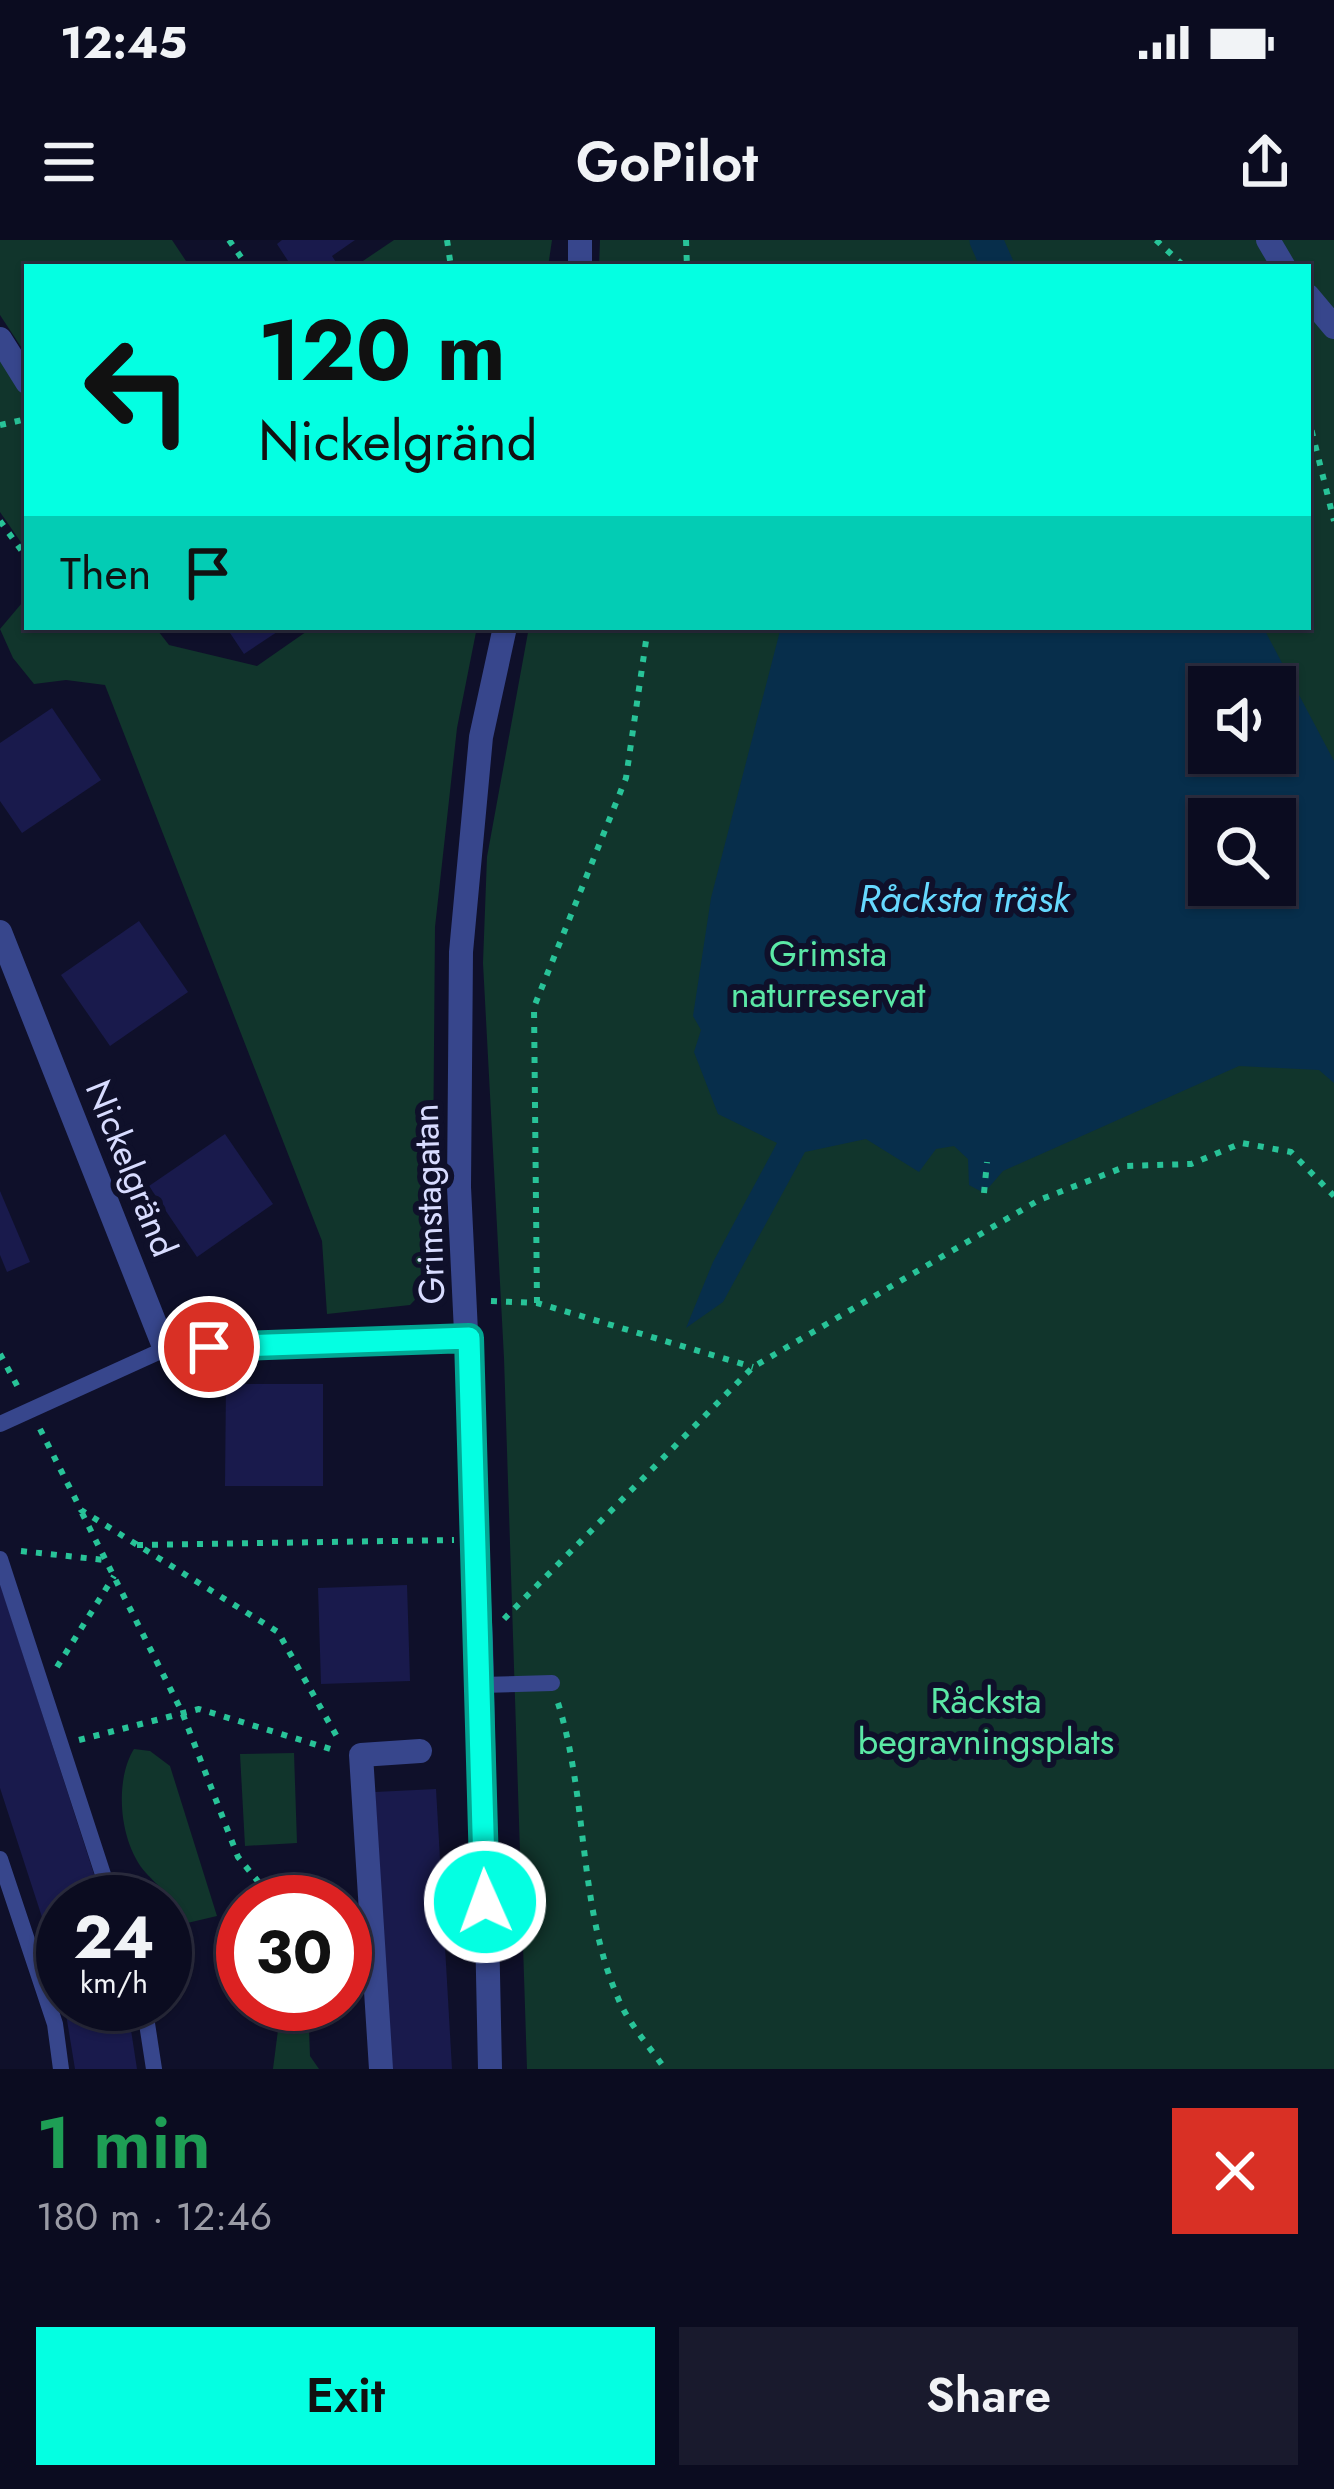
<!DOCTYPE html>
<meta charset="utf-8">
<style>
body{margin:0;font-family:Jost,sans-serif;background:#191a2d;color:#f1f3f6;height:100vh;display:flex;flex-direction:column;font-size:45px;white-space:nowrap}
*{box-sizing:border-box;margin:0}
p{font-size:39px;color:#9a9ba5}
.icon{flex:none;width:66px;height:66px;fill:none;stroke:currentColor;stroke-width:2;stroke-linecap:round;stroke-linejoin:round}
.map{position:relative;height:1829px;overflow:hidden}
.drawer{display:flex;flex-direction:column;background:#0b0c20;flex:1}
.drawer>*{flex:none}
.guide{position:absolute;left:24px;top:24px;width:1287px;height:366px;border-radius:0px;box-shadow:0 3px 9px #0004,0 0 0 3px #2b2c3e;background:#04ffe2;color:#111;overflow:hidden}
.controls{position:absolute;left:1188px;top:426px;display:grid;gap:24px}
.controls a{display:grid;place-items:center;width:108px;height:108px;border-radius:0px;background:#0b0c20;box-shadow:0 3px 9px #0004,0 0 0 3px #2b2c3e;font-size:60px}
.speed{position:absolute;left:36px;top:1635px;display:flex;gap:24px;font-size:60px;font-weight:700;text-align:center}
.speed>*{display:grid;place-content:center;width:156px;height:156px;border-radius:50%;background:#0b0c20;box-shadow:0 3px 9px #0004,0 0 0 3px #2b2c3e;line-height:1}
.speed small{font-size:30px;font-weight:400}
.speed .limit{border:18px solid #d22;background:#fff;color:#111}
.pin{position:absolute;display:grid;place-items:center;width:102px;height:102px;color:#fff;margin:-51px;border:6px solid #fff;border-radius:50%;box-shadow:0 3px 12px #0007}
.me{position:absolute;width:132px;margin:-66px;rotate:358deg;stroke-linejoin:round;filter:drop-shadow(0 0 9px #0008)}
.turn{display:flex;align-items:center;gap:42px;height:252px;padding:0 36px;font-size:54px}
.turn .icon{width:156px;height:156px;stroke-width:2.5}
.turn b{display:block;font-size:84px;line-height:102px}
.then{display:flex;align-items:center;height:114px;padding:0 36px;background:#0003;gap:24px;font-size:45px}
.round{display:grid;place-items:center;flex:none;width:126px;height:126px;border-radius:0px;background:#191a2d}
.summary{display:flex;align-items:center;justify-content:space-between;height:204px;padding:0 36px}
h1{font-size:72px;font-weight:600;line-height:90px;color:#1e9e55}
.primary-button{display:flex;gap:24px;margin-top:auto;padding:24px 36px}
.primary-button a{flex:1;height:138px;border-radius:0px;background:#04ffe2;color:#111;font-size:48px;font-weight:600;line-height:138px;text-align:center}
.primary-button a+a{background:#191a2d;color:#f1f3f6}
.status{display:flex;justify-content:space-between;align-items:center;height:84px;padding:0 60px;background:#0b0c20;direction:ltr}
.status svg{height:33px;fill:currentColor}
header{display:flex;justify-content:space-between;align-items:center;height:156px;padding:0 36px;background:#0b0c20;font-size:54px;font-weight:600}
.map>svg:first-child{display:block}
</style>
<div class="status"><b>12:45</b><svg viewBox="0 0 49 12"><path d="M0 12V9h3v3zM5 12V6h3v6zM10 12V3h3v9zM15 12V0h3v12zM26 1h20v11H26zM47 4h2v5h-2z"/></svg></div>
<header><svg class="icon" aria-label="menu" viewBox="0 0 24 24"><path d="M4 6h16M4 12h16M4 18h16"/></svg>GoPilot<svg class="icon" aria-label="share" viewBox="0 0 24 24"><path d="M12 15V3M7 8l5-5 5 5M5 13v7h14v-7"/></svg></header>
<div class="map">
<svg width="1334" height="1829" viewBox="0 0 1334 1829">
<rect width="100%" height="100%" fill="#0f102a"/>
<g fill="#11352c" fill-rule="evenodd">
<path d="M0,0H172L186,21L180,27H27V116L0,75Z"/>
<path d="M394,0H552L548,27H354Z"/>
<path d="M600,0H1334V1829H527L504,1118L483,723L487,617L529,387H1308V27H599ZM1209,447H1275V513H1209ZM1209,579H1275V645H1209Z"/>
<path d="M0,119L27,160V311L0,272Z"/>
<path d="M27,357V387H155L169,405L257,426L313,387H477L457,488L435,687L432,1042L410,1065L327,1074L322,1001L105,445L66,440L34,444L13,418L0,389Z"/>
<path d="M134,1509L150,1511L170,1526L217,1676L183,1684C173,1652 166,1655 146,1633C119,1603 114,1541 134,1509Z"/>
<path d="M294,1513L297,1603L245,1606L240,1514Z"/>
<path d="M291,1777L309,1790L310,1816L319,1829H273L278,1790Z"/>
</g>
<path fill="#072e4b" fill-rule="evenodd" d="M781,387H1263L1334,521V843L1319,830L1239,826L1003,931L984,953L969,945L968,919L954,906L936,909L919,932L866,899L805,912L723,1062L686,1088L713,1022L777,903L718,874L694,812L701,790L693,776L711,658ZM1209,447H1275V513H1209ZM1209,579H1275V645H1209Z"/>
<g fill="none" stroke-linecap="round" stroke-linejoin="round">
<path stroke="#072e4b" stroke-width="33" d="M986,0L998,27"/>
</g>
<g fill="#191a4c">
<path d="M282,0H355L332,16L339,27H292L277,4Z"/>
<path d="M226,387H274L277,392L244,414Z"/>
<path d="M52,468L101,540L22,593L0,561V503Z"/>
<path d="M139,681L188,752L110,806L61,735Z"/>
<path d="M225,894L273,964L197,1017L149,946Z"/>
<path d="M0,951L30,1022L7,1032L0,1015Z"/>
<path d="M226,1144H323V1246H225Z"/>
<path d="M0,1343L103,1662H63V1708L53,1711L0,1548Z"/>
<path d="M407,1345L410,1441L321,1444L318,1348Z"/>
<path d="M436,1549L452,1829H391L375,1552Z"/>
<path d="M127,1764L137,1829H75L66,1774Z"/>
</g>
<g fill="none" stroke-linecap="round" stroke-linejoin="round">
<g stroke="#28c398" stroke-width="6" stroke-dasharray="6 9" stroke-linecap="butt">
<path d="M229,0L248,27"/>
<path d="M447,0L451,27"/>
<path d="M686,0L687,27"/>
<path d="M1156,0L1185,27"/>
<path d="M1308,176L1334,281"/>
<path d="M0,185L27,179"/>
<path d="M0,281L27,318"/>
<path d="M984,953L987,922"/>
<path d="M491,1061L537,1063L753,1127"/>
<path d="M537,1063L534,767L626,538L648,387"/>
<path d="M0,1114L20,1151"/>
<path d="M40,1189L81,1270L278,1392L340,1502"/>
<path d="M82,1273L182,1472L238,1617L275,1662"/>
<path d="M137,1305L454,1300"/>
<path d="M21,1311L104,1320"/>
<path d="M504,1379L753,1127L1039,960L1127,926L1191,924L1242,903L1291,912L1334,956"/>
<path d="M57,1427L114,1336"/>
<path d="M558,1463C588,1558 578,1666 618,1758C628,1783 650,1807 665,1829"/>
<path d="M79,1500L199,1469L337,1511"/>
</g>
<g stroke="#37468c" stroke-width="16">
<path d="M0,1184L165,1109"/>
<path d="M0,1319L112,1662"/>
<path d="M481,1445L552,1443"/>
<path d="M0,1619L55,1784L61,1829"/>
<path d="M144,1764L154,1829"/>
</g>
<g stroke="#37468c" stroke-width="24">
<path d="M1268,0L1284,27"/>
<path d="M580,27V0"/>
<path d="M1308,56L1334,87"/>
<path d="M0,99L27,142"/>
<path d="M0,692L165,1109L469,1098"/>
<path d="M381,1829L361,1515L420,1511"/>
<path d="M490,1829L481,1403L459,947L461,712L481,497L505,387"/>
</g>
</g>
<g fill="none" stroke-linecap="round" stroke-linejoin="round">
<defs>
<path id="route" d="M209,1107L469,1098L485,1662"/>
</defs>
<use href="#route" stroke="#03a693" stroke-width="30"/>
<use href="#route" stroke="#04ffe2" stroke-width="21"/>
</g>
<g text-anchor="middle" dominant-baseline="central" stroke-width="12" stroke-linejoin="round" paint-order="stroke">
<g font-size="36" fill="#5be8a6" stroke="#0f102a">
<text x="828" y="713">Grimsta<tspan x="828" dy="41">naturreservat</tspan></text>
<text x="986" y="1460">Råcksta<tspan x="986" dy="41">begravningsplats</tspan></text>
</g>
<g font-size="36" fill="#d8dcff" stroke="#0f102a">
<text transform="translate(132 928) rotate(68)">Nickelgränd</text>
<text transform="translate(428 964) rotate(-92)">Grimstagatan</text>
</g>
<g font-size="39" font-style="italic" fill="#66d9ff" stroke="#0f102a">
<text x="964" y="658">Råcksta träsk</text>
</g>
</g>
</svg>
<div class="controls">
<a><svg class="icon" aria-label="sound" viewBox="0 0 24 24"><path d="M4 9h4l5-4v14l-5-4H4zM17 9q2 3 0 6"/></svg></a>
<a><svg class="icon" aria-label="search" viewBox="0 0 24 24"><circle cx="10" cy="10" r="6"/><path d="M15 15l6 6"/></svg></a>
</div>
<div class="speed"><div>24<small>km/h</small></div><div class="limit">30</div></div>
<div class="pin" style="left:209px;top:1107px;background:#d93025"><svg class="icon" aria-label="arrive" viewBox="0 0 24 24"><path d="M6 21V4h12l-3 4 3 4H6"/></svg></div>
<svg class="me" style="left:485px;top:1662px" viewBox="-20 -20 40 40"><circle r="17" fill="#04ffe2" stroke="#fff" stroke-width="3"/><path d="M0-11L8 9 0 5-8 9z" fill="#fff"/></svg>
<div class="guide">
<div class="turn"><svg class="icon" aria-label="left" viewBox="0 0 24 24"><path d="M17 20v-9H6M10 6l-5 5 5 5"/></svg><div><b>120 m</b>Nickelgränd</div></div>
<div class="then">Then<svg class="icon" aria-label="arrive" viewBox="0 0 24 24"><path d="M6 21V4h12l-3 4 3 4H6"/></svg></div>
</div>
</div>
<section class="drawer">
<div class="summary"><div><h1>1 min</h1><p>180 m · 12:46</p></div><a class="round" style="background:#d93025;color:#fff"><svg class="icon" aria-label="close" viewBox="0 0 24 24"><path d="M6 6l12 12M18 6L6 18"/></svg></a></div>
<div class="primary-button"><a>Exit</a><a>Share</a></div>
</section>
